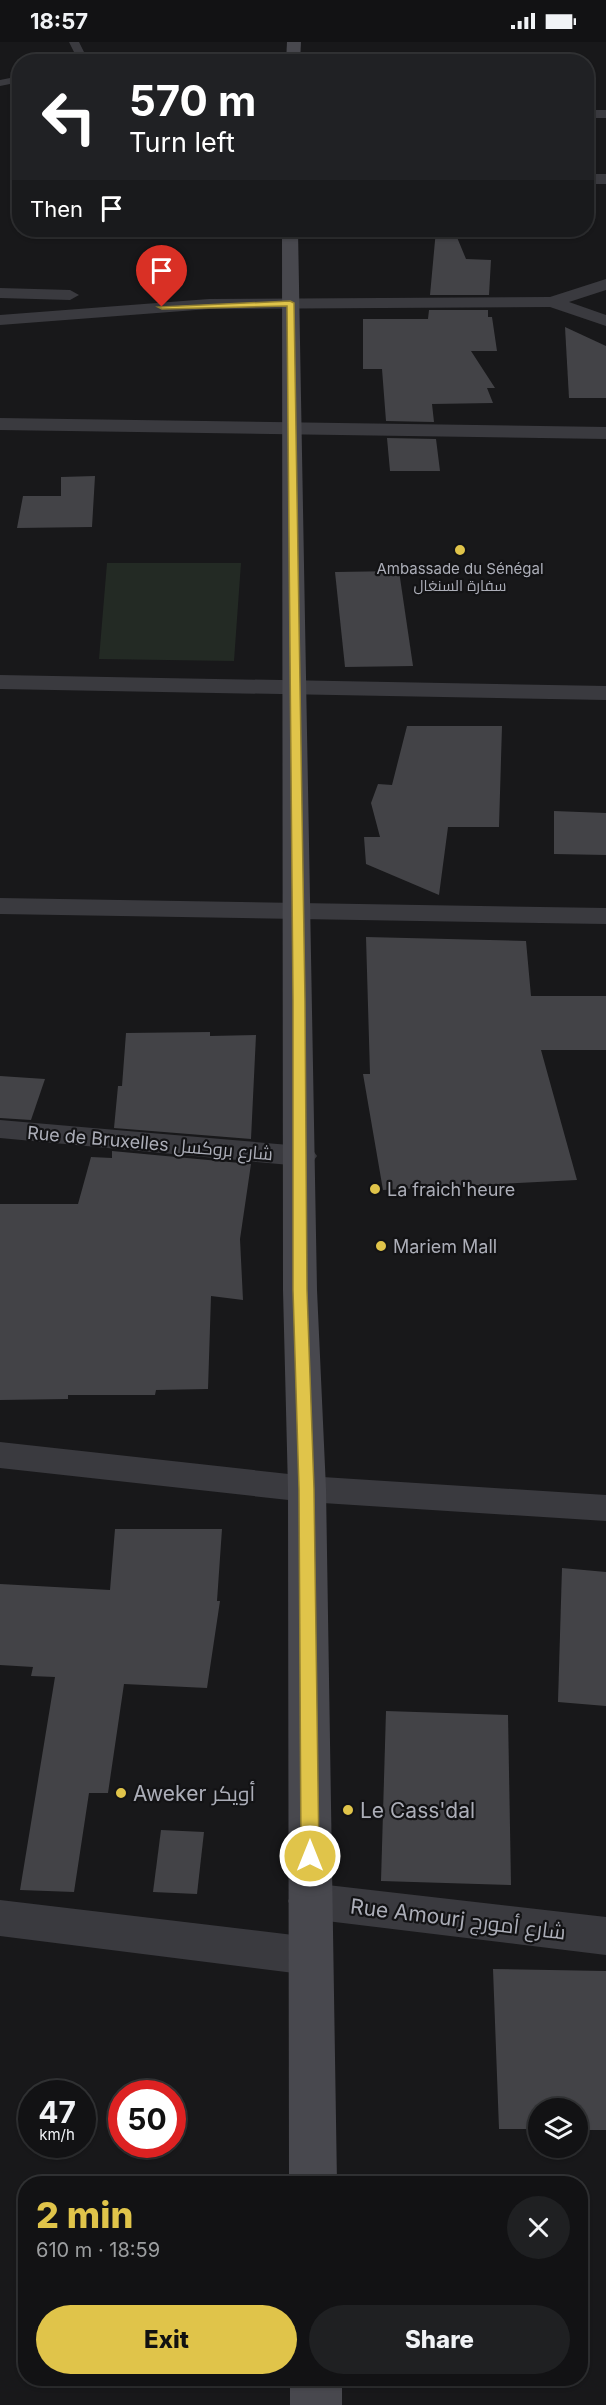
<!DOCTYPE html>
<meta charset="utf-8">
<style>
body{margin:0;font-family:Inter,Cairo,sans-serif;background:#1f2022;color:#f1f3f6;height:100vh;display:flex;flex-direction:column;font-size:22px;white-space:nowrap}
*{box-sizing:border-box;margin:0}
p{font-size:20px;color:#9c9ea0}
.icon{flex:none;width:33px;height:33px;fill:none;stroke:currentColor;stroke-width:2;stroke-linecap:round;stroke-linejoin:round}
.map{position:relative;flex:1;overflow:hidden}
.details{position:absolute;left:18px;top:2134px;width:570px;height:210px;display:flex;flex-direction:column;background:#121214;border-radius:24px;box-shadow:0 2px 4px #0004,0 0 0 2px #313234}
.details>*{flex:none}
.hud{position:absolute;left:12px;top:12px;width:582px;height:183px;border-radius:24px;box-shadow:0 2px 4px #0004,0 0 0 2px #313234;background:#202124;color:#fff;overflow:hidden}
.fabs{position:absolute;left:528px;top:2056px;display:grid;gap:12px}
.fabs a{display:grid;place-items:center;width:60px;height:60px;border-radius:50%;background:#121214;box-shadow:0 2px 4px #0004,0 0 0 2px #313234;font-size:30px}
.speed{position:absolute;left:18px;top:2038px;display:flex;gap:12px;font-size:30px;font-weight:700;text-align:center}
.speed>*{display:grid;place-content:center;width:78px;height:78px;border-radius:50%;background:#121214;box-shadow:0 2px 4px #0004,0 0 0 2px #313234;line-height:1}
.speed small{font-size:15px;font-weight:400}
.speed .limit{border:9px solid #d22;background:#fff;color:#111}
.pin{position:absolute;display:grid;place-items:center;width:51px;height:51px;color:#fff;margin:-62px -26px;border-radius:50% 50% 50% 0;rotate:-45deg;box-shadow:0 0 6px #0007}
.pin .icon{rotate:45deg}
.me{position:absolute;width:66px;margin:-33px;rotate:0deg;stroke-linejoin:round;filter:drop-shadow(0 0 4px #0008)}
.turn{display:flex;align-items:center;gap:21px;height:126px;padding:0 18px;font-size:27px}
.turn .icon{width:78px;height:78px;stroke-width:2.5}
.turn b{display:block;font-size:42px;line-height:51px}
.then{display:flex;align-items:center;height:57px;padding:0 18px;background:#0003;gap:12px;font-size:22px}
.round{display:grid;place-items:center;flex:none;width:63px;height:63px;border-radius:32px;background:#1f2022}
.summary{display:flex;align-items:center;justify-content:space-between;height:102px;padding:0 18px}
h1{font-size:36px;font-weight:800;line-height:45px;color:#e0c44a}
.primary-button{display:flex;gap:12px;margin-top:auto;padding:12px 18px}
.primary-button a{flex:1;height:69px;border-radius:36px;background:#e0c44a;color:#111;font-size:24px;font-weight:800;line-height:69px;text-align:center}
.primary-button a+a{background:#1f2022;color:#f1f3f6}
.status{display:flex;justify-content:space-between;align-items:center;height:42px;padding:0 30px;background:#121214;direction:ltr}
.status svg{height:16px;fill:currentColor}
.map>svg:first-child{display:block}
</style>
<div class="status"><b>18:57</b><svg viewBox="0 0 49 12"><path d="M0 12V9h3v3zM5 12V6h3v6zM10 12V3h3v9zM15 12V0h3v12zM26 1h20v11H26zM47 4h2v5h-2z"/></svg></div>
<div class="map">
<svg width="606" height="2363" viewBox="0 0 606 2363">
<rect width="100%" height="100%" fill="#18181a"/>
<path fill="#232a24" d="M107,521H241L234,619L99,617Z"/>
<g fill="#434347">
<path d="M436,188H454L466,217L491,218L489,253H430Z"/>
<path d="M429,268H488V275H492L497,309H471L495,346H487L493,361L432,362L434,380L386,379L382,327H363V277H428Z"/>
<path d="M565,285L606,304V356H569Z"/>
<path d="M387,396L436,397L440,429H390Z"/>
<path d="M95,434L92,485L17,486L23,454H61V435Z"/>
<path d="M399,529L413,624L345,625L335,530Z"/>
<path d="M407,684H502L499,785H448L439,853L366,822L364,795H380L371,761L378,742L392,743Z"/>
<path d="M554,769L606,771V813L554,812Z"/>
<path d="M366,895L526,899L531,954H606V1008H541L577,1138L383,1148L363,1032H370Z"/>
<path d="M210,990V994L256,993L251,1097L114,1086L118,1044H122L126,991Z"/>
<path d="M0,1034L45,1037L31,1078L0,1076Z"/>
<path d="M112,1109L251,1122L240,1197L243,1258L211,1254L208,1347L156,1348L155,1353H68V1357L0,1358V1162H78L91,1115L112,1116Z"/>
<path d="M115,1487H222L217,1559H220L207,1646L124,1642L108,1751H89L74,1850L20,1848L55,1635L31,1634L33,1625L0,1623V1542L110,1548Z"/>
<path d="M562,1526L606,1530V1664L558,1660Z"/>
<path d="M386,1669L508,1673L511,1843L381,1839Z"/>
<path d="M161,1788L204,1790L197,1852L153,1850Z"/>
<path d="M493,1927L606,1929V2088H578V2067H538V2087H499Z"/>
</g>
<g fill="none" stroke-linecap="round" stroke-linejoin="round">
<g fill="#3a3a3f" fill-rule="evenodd">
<path d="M69,0H79L85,12L80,20H70L75,12Z"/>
<path d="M20,34V40L0,44V38Z"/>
</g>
<g fill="#3a3a3f" fill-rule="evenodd">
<rect x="586" y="68" width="20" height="8"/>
<rect x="586" y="132" width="20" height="10"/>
<path d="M606,237V248L569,260L606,273V284L550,265L209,267L0,283V273L209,257L550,255Z"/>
<path d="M0,246L70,248L79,253L70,258L0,256Z"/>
<path d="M0,376L606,385V397L0,388Z"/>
<path d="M0,633L606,644V658L0,647Z"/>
<path d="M0,856L606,866V882L0,872Z"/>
<path d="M0,1078L301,1104L312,1107L317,1114L312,1121L301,1124L0,1096Z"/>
<path d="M0,1400L307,1434L606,1453V1479L307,1460L0,1426Z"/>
<path d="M310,1841L606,1875V1913L310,1877L294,1872L288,1859L294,1846Z"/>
<path d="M0,1858L310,1895L326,1901L333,1914L326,1927L310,1933L0,1894Z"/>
</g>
<g fill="#48484e" fill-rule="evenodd">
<path d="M287,0H301L300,20H286Z"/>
<path d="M282,188H298L317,1248L326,1447L337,2142H289L288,1447L283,1248Z"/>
<rect x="290" y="2337" width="52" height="26"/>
</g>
</g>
<path fill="#e0c44a" stroke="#927f30" stroke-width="1.5" d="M290,259L294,261L305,959L307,1248L314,1447L319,1814L316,1819L310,1821L303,1819L301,1814L299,1447L293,1248V959L287,264L162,267L158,265Z"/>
<g fill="#e0c44a" stroke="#131315" stroke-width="2">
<circle cx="460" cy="508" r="6"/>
<circle cx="375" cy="1147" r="6"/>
<circle cx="381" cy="1204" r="6"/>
<circle cx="121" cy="1751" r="6"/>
<circle cx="348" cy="1768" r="6"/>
</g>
<g text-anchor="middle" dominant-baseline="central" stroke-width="4.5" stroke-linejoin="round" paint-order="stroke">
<g font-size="15" fill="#acaeb8" stroke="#131315">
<text x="460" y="526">Ambassade du Sénégal<tspan x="460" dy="17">سفارة السنغال</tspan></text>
</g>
<g font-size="18" fill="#acaeb8" stroke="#131315">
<text transform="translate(150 1101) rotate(5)">Rue de Bruxelles شارع بروكسل</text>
</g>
<g font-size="18" fill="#acaeb8" stroke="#131315" text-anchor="start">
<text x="387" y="1147">La fraich'heure</text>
<text x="393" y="1204">Mariem Mall</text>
</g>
<g font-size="21" fill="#acaeb8" stroke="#131315" text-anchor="start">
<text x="133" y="1751">Aweker أويكر</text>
<text x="360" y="1768">Le Cass'dal</text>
</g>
<g font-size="21" fill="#acaeb8" stroke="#131315">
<text transform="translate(458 1877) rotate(7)">Rue Amourj شارع أمورج</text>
</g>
</g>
</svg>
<div class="fabs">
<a><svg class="icon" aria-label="layers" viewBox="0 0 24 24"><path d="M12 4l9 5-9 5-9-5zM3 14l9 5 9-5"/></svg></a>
</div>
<div class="speed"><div>47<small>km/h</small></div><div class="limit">50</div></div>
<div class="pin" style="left:162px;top:265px;background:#d93025"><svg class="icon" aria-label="arrive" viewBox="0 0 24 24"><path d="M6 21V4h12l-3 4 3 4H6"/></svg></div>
<svg class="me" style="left:310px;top:1814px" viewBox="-20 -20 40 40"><circle r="17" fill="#e0c44a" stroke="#fff" stroke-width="3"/><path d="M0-11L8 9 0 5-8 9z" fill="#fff"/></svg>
<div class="hud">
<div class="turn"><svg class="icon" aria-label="left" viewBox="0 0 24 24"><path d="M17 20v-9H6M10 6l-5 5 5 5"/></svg><div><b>570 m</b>Turn left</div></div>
<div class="then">Then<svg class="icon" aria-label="arrive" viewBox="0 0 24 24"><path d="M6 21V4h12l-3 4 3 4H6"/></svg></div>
</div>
<section class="details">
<div class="summary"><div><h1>2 min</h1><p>610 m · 18:59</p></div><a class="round"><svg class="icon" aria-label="close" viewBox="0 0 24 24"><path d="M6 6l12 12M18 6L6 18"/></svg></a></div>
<div class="primary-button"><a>Exit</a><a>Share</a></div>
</section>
</div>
